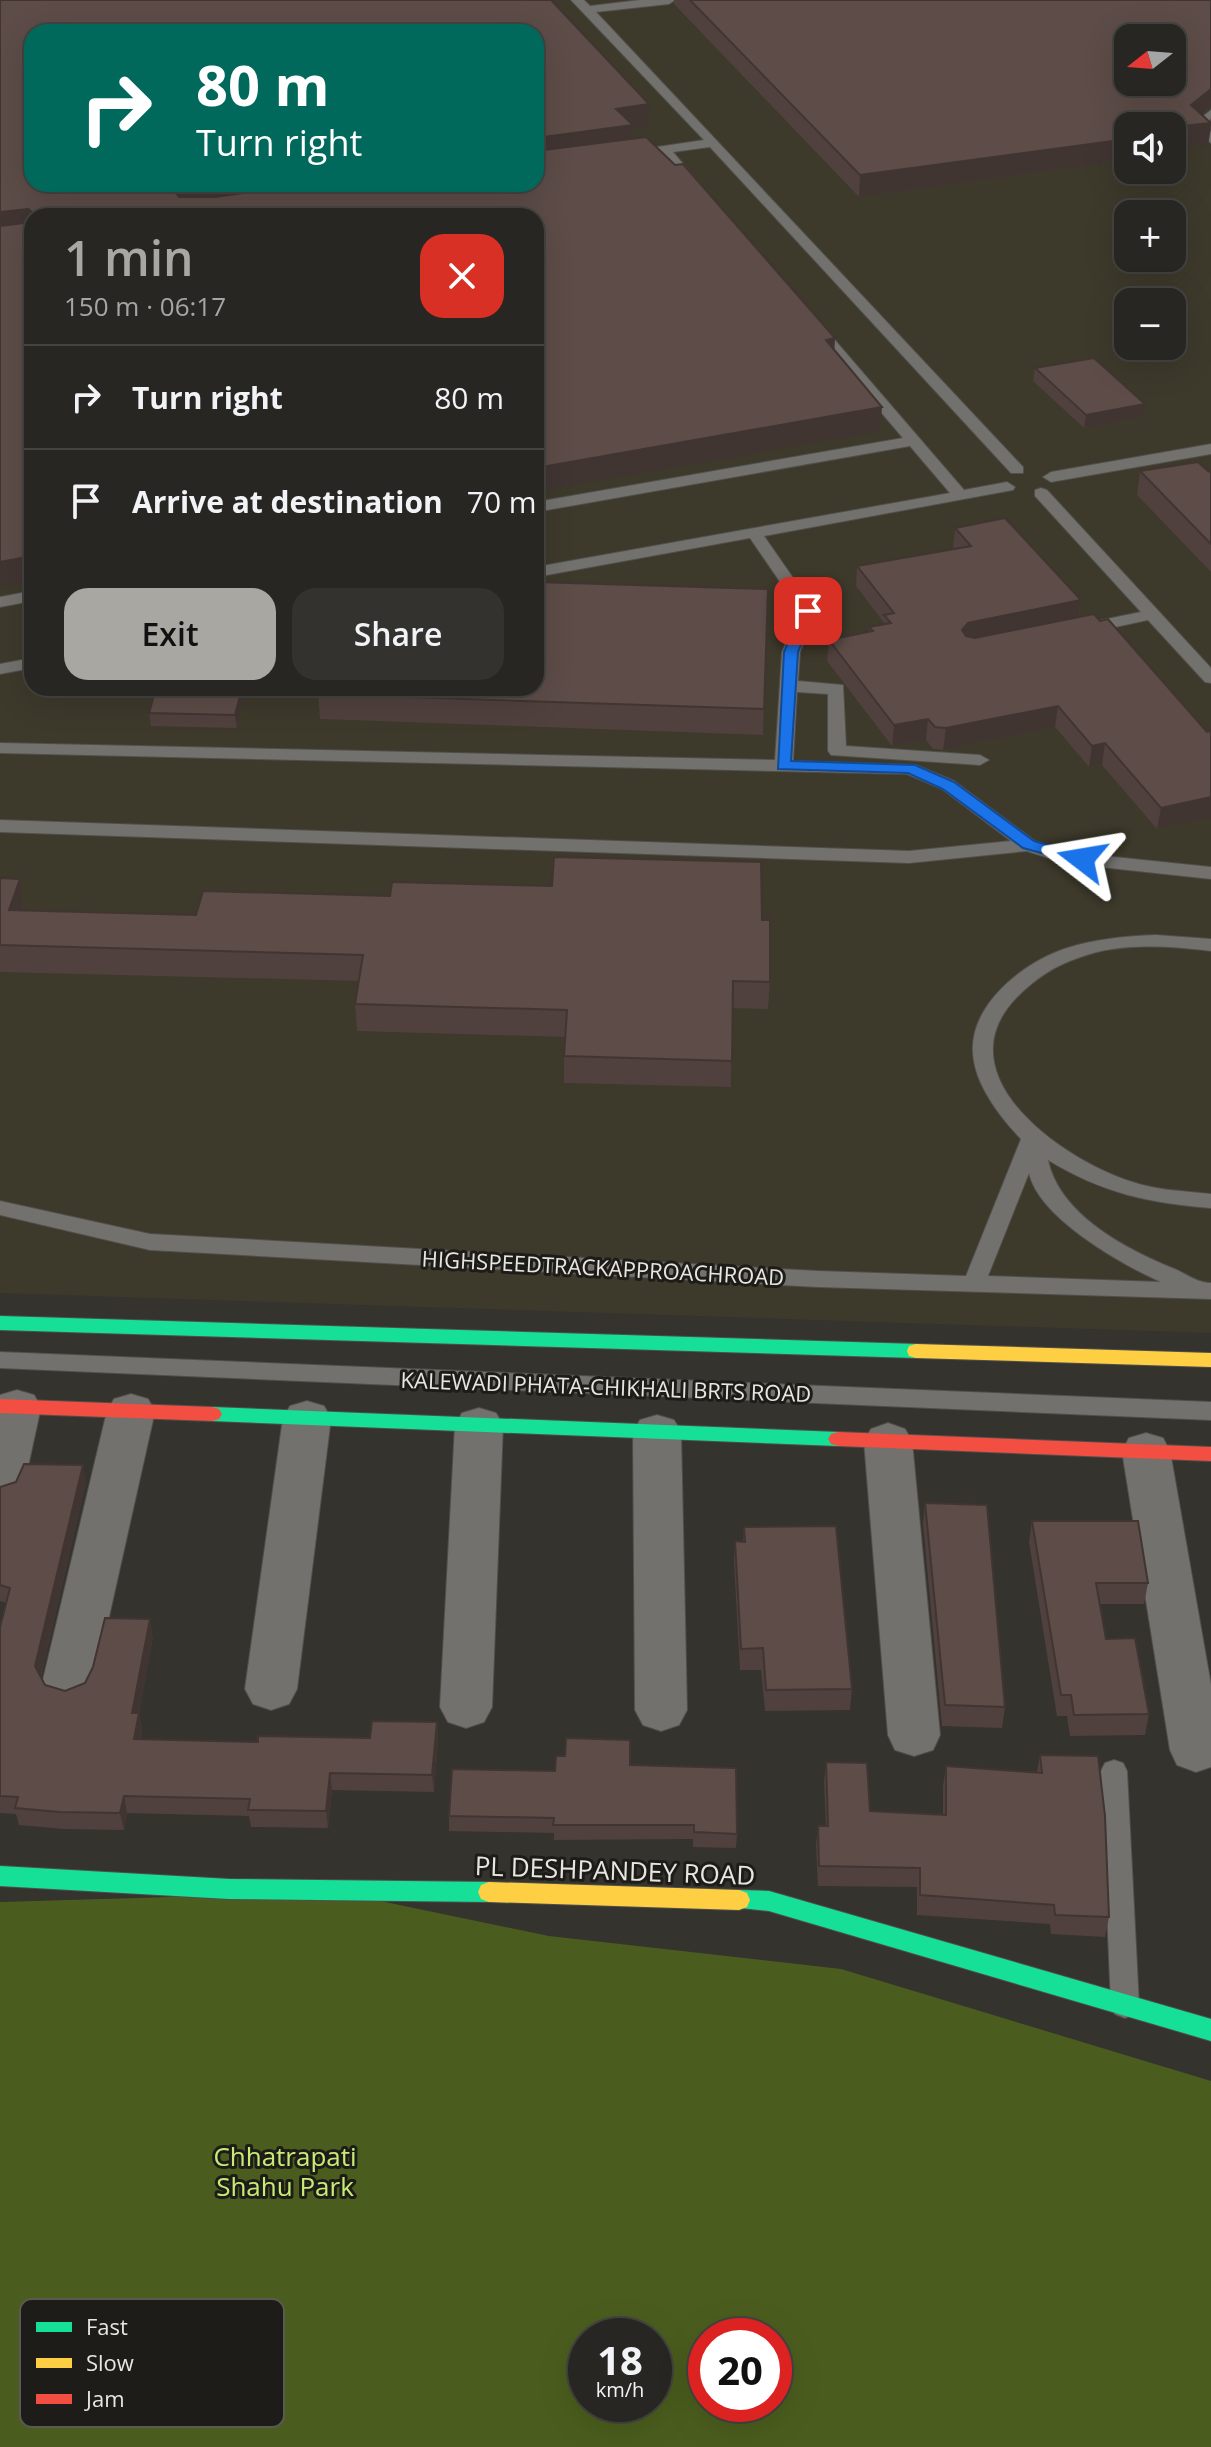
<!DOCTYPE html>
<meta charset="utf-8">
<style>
body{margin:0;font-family:"Open Sans",sans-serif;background:#33322f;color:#f1f3f6;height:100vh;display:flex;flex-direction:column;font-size:30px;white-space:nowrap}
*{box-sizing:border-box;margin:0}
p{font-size:26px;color:#a4a5a5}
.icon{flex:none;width:44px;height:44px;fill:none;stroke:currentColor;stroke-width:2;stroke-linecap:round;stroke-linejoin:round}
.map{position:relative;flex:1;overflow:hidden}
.panel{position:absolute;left:24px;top:208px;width:520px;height:488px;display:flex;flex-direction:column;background:#272622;border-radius:24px;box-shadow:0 8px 32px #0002,0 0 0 2px #434340}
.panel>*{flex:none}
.top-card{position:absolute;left:24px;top:24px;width:520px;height:168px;border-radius:24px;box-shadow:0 8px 32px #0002,0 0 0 2px #434340;background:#00695c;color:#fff;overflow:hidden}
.needle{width:52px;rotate:253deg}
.controls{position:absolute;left:1114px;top:24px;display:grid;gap:16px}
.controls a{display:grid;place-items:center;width:72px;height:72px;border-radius:16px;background:#272622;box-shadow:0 8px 32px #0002,0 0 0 2px #434340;font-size:40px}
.speed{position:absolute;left:568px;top:2318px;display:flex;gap:16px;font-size:40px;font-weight:700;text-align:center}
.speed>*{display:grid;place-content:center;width:104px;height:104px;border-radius:50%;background:#272622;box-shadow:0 8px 32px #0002,0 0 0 2px #434340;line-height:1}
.speed small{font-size:20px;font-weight:400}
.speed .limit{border:12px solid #d22;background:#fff;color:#111}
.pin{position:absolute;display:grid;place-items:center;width:68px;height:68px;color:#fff;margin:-34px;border-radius:16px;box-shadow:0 4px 12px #0006}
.me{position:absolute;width:88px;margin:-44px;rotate:284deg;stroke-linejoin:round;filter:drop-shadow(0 0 6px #0008)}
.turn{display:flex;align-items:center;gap:28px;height:168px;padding:0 40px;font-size:36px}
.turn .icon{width:104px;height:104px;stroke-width:2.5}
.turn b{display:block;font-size:56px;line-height:68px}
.round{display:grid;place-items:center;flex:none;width:84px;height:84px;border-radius:24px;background:#33322f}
.headline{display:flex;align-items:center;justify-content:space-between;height:136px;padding:0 40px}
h1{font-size:48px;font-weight:600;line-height:60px;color:#a8a7a2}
.cta{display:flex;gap:16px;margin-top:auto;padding:16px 40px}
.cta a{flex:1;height:92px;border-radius:24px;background:#a8a7a2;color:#111;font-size:32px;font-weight:600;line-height:92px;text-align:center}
.cta a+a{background:#33322f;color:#f1f3f6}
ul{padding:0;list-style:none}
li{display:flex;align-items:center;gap:24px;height:104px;padding:0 40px;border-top:2px solid #434340}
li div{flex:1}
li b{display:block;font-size:30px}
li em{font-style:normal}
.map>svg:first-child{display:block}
</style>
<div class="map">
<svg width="1211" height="2447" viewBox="0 0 1211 2447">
<rect width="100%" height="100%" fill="#34332e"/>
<path fill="#3d392b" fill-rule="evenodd" d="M0,0H1211V1333L0,1293ZM32,32H536V184H32ZM1128,38H1172V82H1128ZM1128,126H1172V170H1128ZM1128,214H1172V258H1128ZM32,216H536V688H32ZM1128,302H1172V346H1128Z"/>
<path fill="#4b5d1e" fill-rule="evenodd" d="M337,1892L549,1936L841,1969L1211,2081V2447H0V1902ZM586,2336H654V2404H586ZM706,2336H774V2404H706Z"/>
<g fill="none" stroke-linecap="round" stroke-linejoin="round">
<defs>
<g id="lane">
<path d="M571,0H584L590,6L640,0H675L669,4L596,12L1023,467V473H1011L710,147L673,152L701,185L694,189L689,188L661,154H650V148L704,140Z"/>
<path d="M1211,110V121L1205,126L1211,132V143L1191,126Z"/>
<path d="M816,323L821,324L964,490L1007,482L1015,487L1013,490L764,536L816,611L800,652L798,681L843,685L846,746L980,755L989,760L980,765L831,755L828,751V694L797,692L793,761L916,765L954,781L1035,841L1066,852L1211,867V879L1063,863L1027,851L909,863L0,832V820L909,851L1011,841L942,789L907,774L0,753V743L775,760L782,652L800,611L750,538L536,577V567L950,493L910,446L536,512V502L903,438L811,330V324Z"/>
<path d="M1211,444V454L1051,482L1043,477L1051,472Z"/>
<path d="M1041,488L1047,490L1211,668V683L1205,682L1148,620L1083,634L1077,633L1075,629L1077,625L1141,612L1035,496V490Z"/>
<path d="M32,591V601L0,607V597Z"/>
<path d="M32,658V668L0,674V664Z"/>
<path d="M1156,935L1211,939V951C1167,946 1120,942 1078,958C1054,966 1035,979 1017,997C939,1077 1069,1165 1139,1184C1163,1191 1186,1191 1211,1194V1208C1148,1203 1102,1193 1048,1160C1060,1216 1128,1250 1177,1270C1189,1276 1199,1283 1211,1283V1299L818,1287L150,1250L0,1215V1201L150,1234L818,1271L966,1276L1021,1139C1001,1118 975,1085 973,1054C969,1005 1023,963 1064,949C1094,939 1125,936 1156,935ZM1029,1173C1039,1218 1121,1264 1161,1282L988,1276Z"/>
<path d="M0,1352L1211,1402V1420L0,1368Z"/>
<path d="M1114,1760L1123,1763L1127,1771L1139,2005L1135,2014L1125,2018L1115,2014L1111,2005L1101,1771L1105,1763Z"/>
</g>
<g id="street">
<path d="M17,1390L34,1395L41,1407L24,1485L17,1498L0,1503V1395Z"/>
<path d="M131,1394L148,1399L155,1411L94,1684L86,1699L68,1705L50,1699L42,1684L107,1411L114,1399Z"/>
<path d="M307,1401L324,1406L331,1418L297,1689L289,1704L271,1710L253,1704L245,1689L283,1418L290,1406Z"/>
<path d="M479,1408L496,1413L503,1425L492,1707L484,1722L466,1728L448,1722L440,1707L455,1425L462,1413Z"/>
<path d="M657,1415L674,1420L681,1432L687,1710L679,1725L661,1731L643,1725L635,1710L633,1432L640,1420Z"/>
<path d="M888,1423L905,1429L912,1441L940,1735L933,1750L914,1756L895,1750L888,1735L864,1441L871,1429Z"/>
<path d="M1146,1433L1163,1438L1170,1451L1211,1685V1767L1196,1772L1177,1765L1170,1750L1122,1451L1129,1438Z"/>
</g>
<g id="fast">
<path d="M0,1316L916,1344L923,1346L925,1351L923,1356L916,1358L0,1330Z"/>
<path d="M212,1407L838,1432L845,1434L848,1439L845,1444L838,1446L212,1421L205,1419L202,1414L205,1409Z"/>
<path d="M0,1866L229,1879L489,1882L497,1885L500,1892L497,1899L489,1902L229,1899L0,1886Z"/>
<path d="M739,1890L769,1891L1211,2019V2041L769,1911L731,1907L728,1900L731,1893Z"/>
</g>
<g id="slow">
<path d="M916,1344L1211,1353V1367L916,1358L909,1356L907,1351L909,1346Z"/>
<path d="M489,1882L739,1890L747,1893L750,1900L747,1907L739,1910L489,1902L481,1899L478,1892L481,1885Z"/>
</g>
<g id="jam">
<path d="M0,1399L212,1407L219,1409L222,1414L219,1419L212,1421L0,1413Z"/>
<path d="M838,1432L1211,1447V1461L838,1446L831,1444L828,1439L831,1434Z"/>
</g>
</defs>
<use href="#lane" stroke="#504f4b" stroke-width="2"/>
<use href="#street" stroke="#504f4b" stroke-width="2"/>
<use href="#fast" stroke="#504f4b" stroke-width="2"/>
<use href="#slow" stroke="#504f4b" stroke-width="2"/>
<use href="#jam" stroke="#504f4b" stroke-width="2"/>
<use href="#lane" fill="#72716d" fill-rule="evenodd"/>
<use href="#street" fill="#72716d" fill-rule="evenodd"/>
<use href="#fast" fill="#16e098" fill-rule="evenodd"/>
<use href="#slow" fill="#ffcf43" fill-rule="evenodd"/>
<use href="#jam" fill="#f24e42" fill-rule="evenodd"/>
</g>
<g fill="#50413e">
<path d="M674,0H1211V107L1202,115L1210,122L1211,116V128L1208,145L1128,126V160L859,197L674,4Z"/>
<path d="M1035,368L1143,417L1084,428L1033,381Z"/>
<path d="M1140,471L1211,472V572L1137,495Z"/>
<path d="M955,528L1081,600L1079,617L1207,732L1211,731V818L1157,829L1102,765L1089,767L1055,727L943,750L933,749L926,740L892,746L827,661L829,640L869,632V627L883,625L884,623L856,586L857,566L953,549Z"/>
<path d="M768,589L763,735L320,719L318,694Z"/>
<path d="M156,688H245L246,692L237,728L151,726L149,713Z"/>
<path d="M0,878L20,879L24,905L23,911L196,915L762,920L770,982L768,1009L732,1008L731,1087L564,1083V1056L565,1037L357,1031L355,1004L359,981L0,972Z"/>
<path d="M16,1482H86L41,1676L45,1685L65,1691L85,1683L153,1637L139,1713L142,1731L141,1739L258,1742L370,1738L437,1722L438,1740L434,1792L332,1790L328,1828L251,1827L249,1816L127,1813L124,1830L64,1829L19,1825L16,1814L0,1813V1628L6,1603L0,1601V1487Z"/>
<path d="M925,1503L1005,1707L1002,1728L942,1726L923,1524Z"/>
<path d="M1032,1521L1148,1583L1144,1604H1100L1106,1639L1149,1714L1145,1735L1070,1736L1067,1716H1057L1029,1542Z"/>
<path d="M744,1527L852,1689L850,1710L765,1711L761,1670H740L734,1562L735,1541L743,1542Z"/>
<path d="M1040,1755L1109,1917L1105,1937L1051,1934L1050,1924L917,1915V1887L818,1886L816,1845L818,1826H826L824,1782L826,1762L870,1811L943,1815V1786L946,1766L1037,1772Z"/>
<path d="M630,1765L737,1834L736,1848L693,1847V1839L554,1840V1833L449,1831V1816Z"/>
</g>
<g fill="#413532">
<path d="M1211,89V107L1189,125L1211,123L1208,145L1172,148V127L1191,105Z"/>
<path d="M649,104V125L633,128V147L536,160V138L616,109Z"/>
<path d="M1128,139V160L859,197L860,175Z"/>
<path d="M207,184H367L178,215L176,193L185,187Z"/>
<path d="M28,209L32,231L0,235V212Z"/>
<path d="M835,338L834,361L826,340Z"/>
<path d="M1145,404L1143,417L1084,428L1086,415Z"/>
<path d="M882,407L880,431L536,492V468Z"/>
<path d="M32,556V581L0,587V562Z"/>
<path d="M1081,600L1078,621L960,651L962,630L968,623Z"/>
<path d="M242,688H245L246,692L237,728L235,715Z"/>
<path d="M1058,706L1055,727L943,750L946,728Z"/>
<path d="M928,719L926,740L892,746L894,725Z"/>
<path d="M1105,743L1102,765L1089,767L1092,746Z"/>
<path d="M1211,795V818L1157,829L1161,808Z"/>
<path d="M20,879L24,905L14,937L9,910Z"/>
<path d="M83,1465L86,1482L39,1683L35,1666Z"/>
<path d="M150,1619L153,1637L136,1730L132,1713Z"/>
<path d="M139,1713L142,1731L138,1756L134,1739Z"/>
<path d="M437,1722L438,1740L434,1792L432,1775Z"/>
<path d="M330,1773L332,1790L328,1828L326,1811Z"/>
<path d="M124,1796L127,1813L124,1830L120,1813Z"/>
</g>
<g fill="#5d4c48" stroke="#413532" stroke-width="2" fill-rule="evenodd">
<path d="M0,0H551L649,104L616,109L633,125L536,138V32H32V184H207L185,187L176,193L179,197H215L309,184H536V151L646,137L675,165L683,164L835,338L826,340L882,407L536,468V216H32V556L0,562V226L31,222L32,212L28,209L0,212Z"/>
<path d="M690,0H1211V89L1191,105L1211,123L1172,127L1128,126V139L860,175ZM1128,38H1172V82H1128Z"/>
<path d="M1094,358L1145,404L1086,415L1035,368Z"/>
<path d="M1198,462L1208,471L1211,472V544L1140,471Z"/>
<path d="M1005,518L1081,600L968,623L962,630L966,636L975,638L1094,614L1100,621L1108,619L1207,732L1211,731V797L1161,808L1105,743L1092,746L1058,706L946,728L935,727L928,719L894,725L829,640L873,631L869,627L891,623L884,615L894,613L857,566L971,546L955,528Z"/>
<path d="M536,582L768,589L764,709L318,694L319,688H536Z"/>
<path d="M156,688H242L235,715L149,713Z"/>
<path d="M554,857L761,862L762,920H770V982L733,981L732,1061L564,1056L567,1010L355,1004L363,955L0,945V878L20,879L9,910L196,915L203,891L390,896L392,882L552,886Z"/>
<path d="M24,1464L83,1465L35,1666L45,1685L65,1691L85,1683L93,1667L105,1618L150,1619L132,1713H139L134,1739L258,1742V1736L370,1738L372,1721L437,1722L432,1775L330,1773L326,1811L248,1810L250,1799L124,1796L120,1813L60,1812L15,1808L18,1797L0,1796V1627L10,1588L0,1585V1487L16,1482Z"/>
<path d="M925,1503L987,1505L1005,1707L945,1705Z"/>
<path d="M1032,1521H1138L1148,1583H1096L1106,1639L1135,1638L1149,1714L1074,1715L1071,1695H1061Z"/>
<path d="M836,1526L852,1689L766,1690L763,1648L741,1649L735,1541L745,1542L744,1527Z"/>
<path d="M566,1738L630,1740V1765L736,1768L737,1834L694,1832V1825H553L554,1818L449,1816L452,1769L555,1771L556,1756H565Z"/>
<path d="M1040,1755L1098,1756L1105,1816L1109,1917L1055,1915L1054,1905L920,1895V1868L819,1866L818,1826H828L826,1762L867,1763L870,1811L946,1815V1766L1042,1773Z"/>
</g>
<path fill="#1a73e8" stroke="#114b97" stroke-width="2" d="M808,607L815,611L798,652L791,761L915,765L954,782L1034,841L1087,856V863L1082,864L1023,848L943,789L908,773L778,769L784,652L801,611Z"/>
<g text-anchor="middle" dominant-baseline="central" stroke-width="6" stroke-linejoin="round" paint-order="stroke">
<g font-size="22" fill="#e7e6e0" stroke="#1d1c18">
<text transform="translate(603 1267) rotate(3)">HIGHSPEEDTRACKAPPROACHROAD</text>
<text transform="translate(606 1386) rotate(2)">KALEWADI PHATA-CHIKHALI BRTS ROAD</text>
</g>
<g font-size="26" fill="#e7e6e0" stroke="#1d1c18">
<text transform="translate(615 1870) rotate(2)">PL DESHPANDEY ROAD</text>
</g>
<g font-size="26" fill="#c7ec74" stroke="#1d1c18">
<text x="285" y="2156">Chhatrapati<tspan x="285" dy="30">Shahu Park</tspan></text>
</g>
</g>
<rect x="20" y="2299" width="264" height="128" rx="12" fill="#1d1c18" stroke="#5a5954" stroke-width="2"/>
<rect x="36" y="2322" width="36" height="10" fill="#16e098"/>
<rect x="36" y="2358" width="36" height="10" fill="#ffcf43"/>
<rect x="36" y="2394" width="36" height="10" fill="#f24e42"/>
<g font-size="22" fill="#e7e6e0">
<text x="86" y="2335">Fast</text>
<text x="86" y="2371">Slow</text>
<text x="86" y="2407">Jam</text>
</g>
</svg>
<div class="controls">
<a><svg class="needle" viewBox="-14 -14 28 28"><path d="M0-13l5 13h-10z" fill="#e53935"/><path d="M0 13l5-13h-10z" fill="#a4a5a5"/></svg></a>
<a><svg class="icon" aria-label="sound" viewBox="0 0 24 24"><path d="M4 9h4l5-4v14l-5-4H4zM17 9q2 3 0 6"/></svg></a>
<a>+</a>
<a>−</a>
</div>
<div class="speed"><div>18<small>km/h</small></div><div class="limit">20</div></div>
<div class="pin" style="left:808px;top:611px;background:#d93025"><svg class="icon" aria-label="arrive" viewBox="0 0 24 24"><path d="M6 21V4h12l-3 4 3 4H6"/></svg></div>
<svg class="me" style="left:1082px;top:859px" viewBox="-20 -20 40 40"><path d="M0-17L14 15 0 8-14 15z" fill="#1a73e8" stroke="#fff" stroke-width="4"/></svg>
<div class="top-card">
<div class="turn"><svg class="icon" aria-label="right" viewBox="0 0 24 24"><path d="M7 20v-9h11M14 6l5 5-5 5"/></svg><div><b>80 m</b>Turn right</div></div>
</div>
<section class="panel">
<div class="headline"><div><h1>1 min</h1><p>150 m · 06:17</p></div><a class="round" style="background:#d93025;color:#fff"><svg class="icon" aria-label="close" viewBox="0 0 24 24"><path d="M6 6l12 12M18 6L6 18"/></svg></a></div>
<ul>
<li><svg class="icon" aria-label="right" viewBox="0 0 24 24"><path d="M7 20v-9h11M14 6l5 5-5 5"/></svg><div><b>Turn right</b></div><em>80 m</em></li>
<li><svg class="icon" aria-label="arrive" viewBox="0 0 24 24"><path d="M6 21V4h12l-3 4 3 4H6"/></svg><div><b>Arrive at destination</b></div><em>70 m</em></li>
</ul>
<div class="cta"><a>Exit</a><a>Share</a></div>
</section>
</div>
